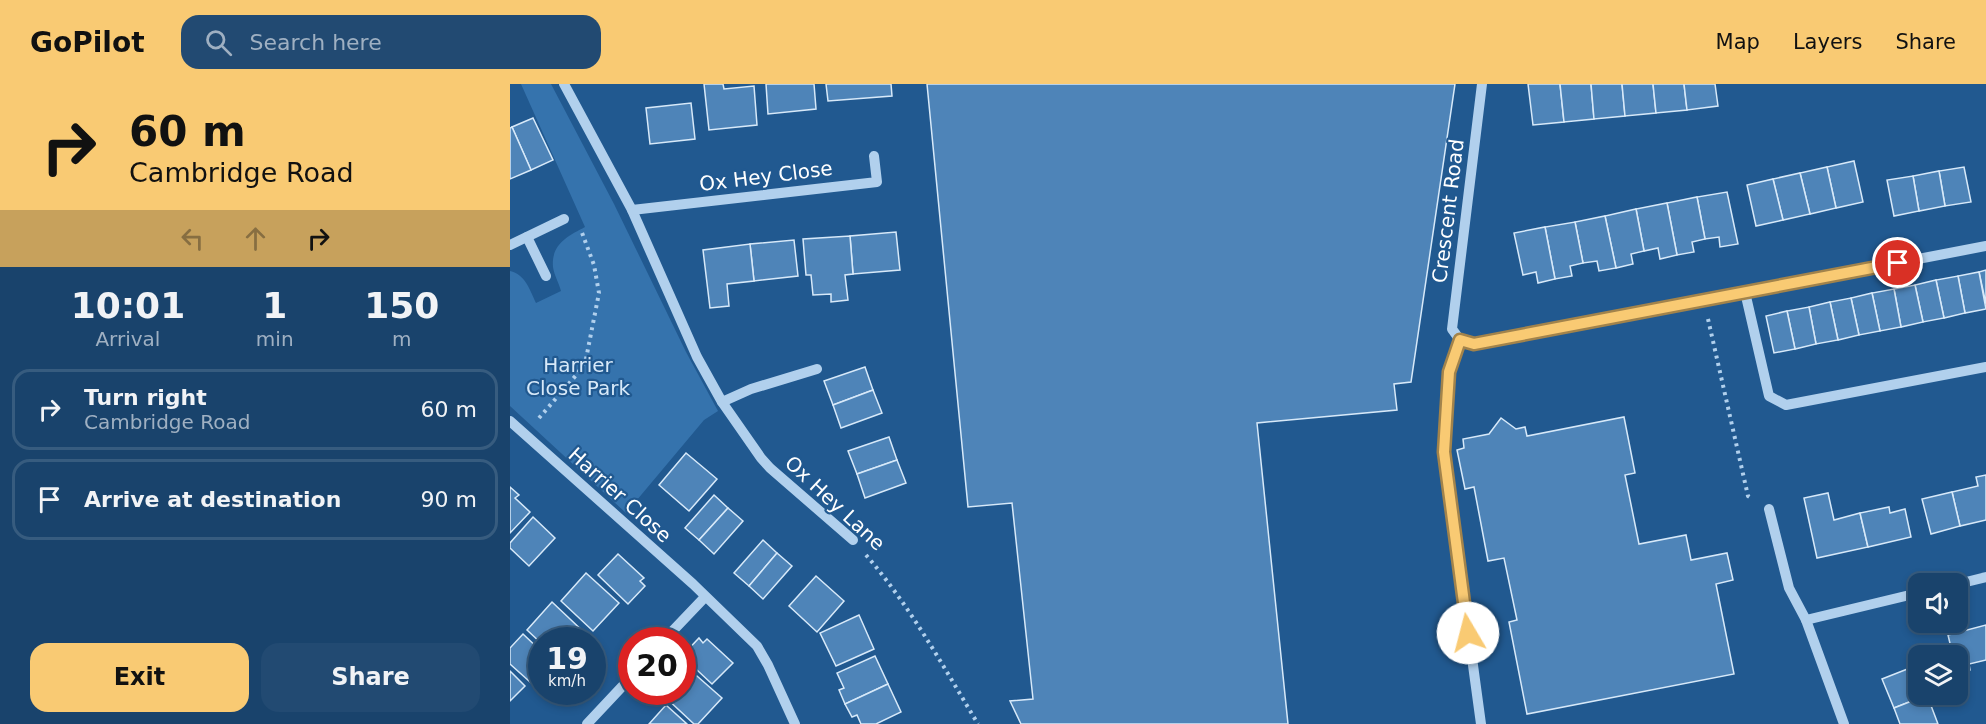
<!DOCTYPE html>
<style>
body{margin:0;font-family:"DejaVu Sans",sans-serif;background:#224a72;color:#f1f3f6;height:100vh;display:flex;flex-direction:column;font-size:22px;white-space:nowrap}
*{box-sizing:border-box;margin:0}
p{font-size:20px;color:#9fb0c2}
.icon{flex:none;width:33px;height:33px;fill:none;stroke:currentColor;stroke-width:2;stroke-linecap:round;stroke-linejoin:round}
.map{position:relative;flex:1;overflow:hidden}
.sheet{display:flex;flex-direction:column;background:#19436c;width:510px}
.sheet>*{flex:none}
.banner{background:#f9ca73;color:#111;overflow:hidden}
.buttons{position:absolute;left:1398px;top:489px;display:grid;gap:12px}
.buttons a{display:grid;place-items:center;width:60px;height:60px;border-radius:12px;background:#19436c;box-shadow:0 3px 9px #0003,0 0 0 2px #375c7f;font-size:30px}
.speed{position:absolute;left:18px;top:543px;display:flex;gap:12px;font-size:30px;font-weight:700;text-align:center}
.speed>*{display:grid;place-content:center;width:78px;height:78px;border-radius:50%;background:#19436c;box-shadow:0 3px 9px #0003,0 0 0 2px #375c7f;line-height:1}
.speed small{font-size:15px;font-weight:400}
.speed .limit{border:9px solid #d22;background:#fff;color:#111}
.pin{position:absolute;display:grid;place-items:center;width:51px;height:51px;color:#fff;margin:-26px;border:3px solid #fff;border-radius:50%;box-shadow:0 2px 6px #0007}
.me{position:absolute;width:66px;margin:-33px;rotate:352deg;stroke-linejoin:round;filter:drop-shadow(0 0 4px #0008)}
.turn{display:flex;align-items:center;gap:21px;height:126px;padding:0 30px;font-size:27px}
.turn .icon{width:78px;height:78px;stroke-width:2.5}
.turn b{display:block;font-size:42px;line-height:51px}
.lanes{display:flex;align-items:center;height:57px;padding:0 30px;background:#0003;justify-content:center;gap:30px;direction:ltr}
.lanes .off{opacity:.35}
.eta{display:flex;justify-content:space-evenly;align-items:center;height:102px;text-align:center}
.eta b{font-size:36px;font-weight:800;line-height:42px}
.action{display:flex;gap:12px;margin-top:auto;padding:12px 30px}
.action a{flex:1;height:69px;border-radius:18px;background:#f9ca73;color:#111;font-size:24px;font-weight:800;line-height:69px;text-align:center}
.action a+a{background:#224a72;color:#f1f3f6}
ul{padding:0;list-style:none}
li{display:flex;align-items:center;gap:18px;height:81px;margin:0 12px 9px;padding:0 18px;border:3px solid #375c7f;border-radius:18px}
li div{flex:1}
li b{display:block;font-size:22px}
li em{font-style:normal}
header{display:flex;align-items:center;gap:36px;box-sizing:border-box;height:84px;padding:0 30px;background:#f9ca73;color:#111}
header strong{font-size:28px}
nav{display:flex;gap:33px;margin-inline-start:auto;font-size:21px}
.search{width:420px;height:54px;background:#224a72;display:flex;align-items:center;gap:15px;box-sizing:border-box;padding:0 21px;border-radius:18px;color:#9fb0c2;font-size:22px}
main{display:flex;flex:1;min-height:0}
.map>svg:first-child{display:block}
</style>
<header>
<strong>GoPilot</strong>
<div class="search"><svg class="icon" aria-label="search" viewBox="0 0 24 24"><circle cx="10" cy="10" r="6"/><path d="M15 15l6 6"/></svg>Search here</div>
<nav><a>Map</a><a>Layers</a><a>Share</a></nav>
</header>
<main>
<section class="sheet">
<div class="banner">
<div class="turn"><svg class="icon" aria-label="right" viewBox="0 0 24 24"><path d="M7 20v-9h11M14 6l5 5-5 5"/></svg><div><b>60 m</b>Cambridge Road</div></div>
<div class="lanes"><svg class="icon off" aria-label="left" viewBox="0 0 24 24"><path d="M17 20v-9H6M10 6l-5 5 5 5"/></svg><svg class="icon off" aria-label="ahead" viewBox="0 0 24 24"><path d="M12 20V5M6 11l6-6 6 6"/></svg><svg class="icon" aria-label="right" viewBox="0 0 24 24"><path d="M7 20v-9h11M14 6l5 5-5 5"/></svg></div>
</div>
<div class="eta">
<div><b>10:01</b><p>Arrival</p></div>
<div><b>1</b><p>min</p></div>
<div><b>150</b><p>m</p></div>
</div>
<ul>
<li><svg class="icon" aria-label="right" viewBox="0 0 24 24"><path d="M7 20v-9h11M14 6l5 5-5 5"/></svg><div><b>Turn right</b><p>Cambridge Road</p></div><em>60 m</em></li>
<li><svg class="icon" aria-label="arrive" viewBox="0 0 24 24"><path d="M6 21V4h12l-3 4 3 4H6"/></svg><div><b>Arrive at destination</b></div><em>90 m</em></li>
</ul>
<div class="action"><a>Exit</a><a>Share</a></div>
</section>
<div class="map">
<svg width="1476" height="640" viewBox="0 0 1476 640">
<rect width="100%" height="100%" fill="#215990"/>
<path fill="#3573ad" d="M11,0H41L104,120L176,268L208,327L194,336L116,429L0,322V187C15,190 20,206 26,219L51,207C49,199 44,191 43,183C41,160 58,152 75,143Z"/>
<g fill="#4e84b8" stroke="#d7e9f9" stroke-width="1.5">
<path d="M194,0H213L214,5L244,2L247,41L199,46Z"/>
<path d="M256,0H304L306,25L258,30Z"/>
<path d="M316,0H381L382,12L318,17Z"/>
<path d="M417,0H945L901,298L884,300L887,326L747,339L778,640H511L500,617L523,615L502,419L458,423Z"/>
<path d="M1018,0H1050L1054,38L1023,41Z"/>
<path d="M1050,0H1081L1084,35L1054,38Z"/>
<path d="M1081,0H1112L1115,32L1084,35Z"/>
<path d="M1112,0H1143L1146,29L1115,32Z"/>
<path d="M1143,0H1174L1177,26L1146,29Z"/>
<path d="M1174,0H1205L1208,22L1177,26Z"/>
<path d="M181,19L185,55L140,60L136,24Z"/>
<path d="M23,34L43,76L21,86L2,43Z"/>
<path d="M2,43L21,86L0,95V44Z"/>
<path d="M1344,77L1353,118L1326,124L1317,83Z"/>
<path d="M1317,83L1326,124L1300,130L1290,89Z"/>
<path d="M1454,83L1461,118L1435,122L1429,87Z"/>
<path d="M1429,87L1435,122L1409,127L1403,92Z"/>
<path d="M1290,89L1300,130L1273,136L1263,95Z"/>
<path d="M1403,92L1409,127L1384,132L1377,96Z"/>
<path d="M1263,95L1273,136L1246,142L1237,101Z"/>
<path d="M1217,108L1228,160L1210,163L1209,153L1195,155L1187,113Z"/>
<path d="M1187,113L1195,155L1182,158L1184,168L1167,171L1157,119Z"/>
<path d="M1157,119L1167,171L1150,175L1148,164L1134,167L1126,125Z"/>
<path d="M1126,125L1134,167L1121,170L1123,180L1106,184L1095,132Z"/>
<path d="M1095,132L1106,184L1089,187L1087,177L1073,179L1065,138Z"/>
<path d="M1065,138L1073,179L1060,182L1062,192L1045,195L1035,143Z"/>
<path d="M1035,143L1045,195L1028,199L1026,188L1013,191L1004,149Z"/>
<path d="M386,148L390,186L343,190L340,152Z"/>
<path d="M340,152L343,190L335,191L338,216L321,218V210L303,211L301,191H296L293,155Z"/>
<path d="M284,156L288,192L244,197L240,160Z"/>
<path d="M240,160L244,197L217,200L219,222L200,224L193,166Z"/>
<path d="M1476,186V220L1469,188Z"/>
<path d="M1469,188L1476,225L1455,229L1448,192Z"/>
<path d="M1448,192L1455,229L1434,234L1426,196Z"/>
<path d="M1426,196L1434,234L1413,238L1405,201Z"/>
<path d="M1405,201L1413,238L1391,243L1384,205Z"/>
<path d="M1384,205L1391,243L1370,247L1362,209Z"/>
<path d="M1362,209L1370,247L1349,251L1341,214Z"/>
<path d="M1341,214L1349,251L1328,256L1320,218Z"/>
<path d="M1320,218L1328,256L1306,260L1299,223Z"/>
<path d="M1299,223L1306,260L1285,265L1277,227Z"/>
<path d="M1277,227L1285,265L1264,269L1256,232Z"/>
<path d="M355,283L363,306L323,321L314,297Z"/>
<path d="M363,306L372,329L331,344L323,321Z"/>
<path d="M1114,333L1125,389L1115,391L1129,460L1176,451L1181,476L1217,469L1223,496L1206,500L1224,590L1017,630L999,538L1007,536L994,474L978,477L964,403L955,405L947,366L954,364L953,355L979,350L991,334L1006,345L1015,343L1017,352Z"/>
<path d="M379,353L387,376L347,390L338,367Z"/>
<path d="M176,369L207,395L179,427L149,401Z"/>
<path d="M387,376L396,399L355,414L347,390Z"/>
<path d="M1476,391V436L1450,442L1442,408L1468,402L1466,393Z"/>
<path d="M0,403L9,411L5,414L20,428L0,449Z"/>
<path d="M1442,408L1450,442L1421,450L1412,415Z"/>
<path d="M1318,409L1324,436L1350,429L1358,463L1307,474L1294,414Z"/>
<path d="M204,411L218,424L189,456L175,444Z"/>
<path d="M1379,423L1380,429L1395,425L1401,453L1358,463L1350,429Z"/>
<path d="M218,424L233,437L204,470L189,456Z"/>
<path d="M23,433L45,454L19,482L0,464V459Z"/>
<path d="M253,456L267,469L239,502L224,489Z"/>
<path d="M267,469L282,482L253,515L239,502Z"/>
<path d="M108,470L134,494L130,497L135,502L118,520L88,491Z"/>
<path d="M76,489L109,519L83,547L51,517Z"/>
<path d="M306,492L334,517L307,548L279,522Z"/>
<path d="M42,518L78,552L74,556H32V560L17,546Z"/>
<path d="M349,531L364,565L326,582L310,549Z"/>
<path d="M1476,541V576L1459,580L1460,586L1448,590V572H1443L1438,551Z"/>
<path d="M13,550L32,568V603L29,606L0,580V564Z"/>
<path d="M189,554L193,559L197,555L223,579L202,600L172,572Z"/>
<path d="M365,572L378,600L335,620L329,606L334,604L327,589Z"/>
<path d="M1405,582L1408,590V610L1417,611L1384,624L1372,595Z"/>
<path d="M179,585L212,614L188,640H184L154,612L158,608H172V592Z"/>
<path d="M0,587L15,602L0,617Z"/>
<path d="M378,600L391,628L366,640H351L347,631L342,633L335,620Z"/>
<path d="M1417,611L1428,640H1390L1384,624Z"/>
<path d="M156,621L177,640H139Z"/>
</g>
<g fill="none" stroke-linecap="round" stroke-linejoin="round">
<g stroke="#b1d0ed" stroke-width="4" stroke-dasharray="3 4.5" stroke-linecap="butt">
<path d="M1198,235L1238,412L1241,414"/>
<path d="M29,334L68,289L76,275L89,209L84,181L71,146"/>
<path d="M356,471C400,522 433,582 468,640"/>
</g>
<g stroke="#b1d0ed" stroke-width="10">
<path d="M54,0L122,126L187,273L212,318L251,374L260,384L343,456"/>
<path d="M122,126L367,98L364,72"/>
<path d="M17,153L36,192"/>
<path d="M0,161L54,135"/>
<path d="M1235,208L1259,312L1276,321L1476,283"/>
<path d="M950,256L964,260L1476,162"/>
<path d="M950,256L938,288L934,368L971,640"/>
<path d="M950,256L942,245L972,0"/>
<path d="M212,318L241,305L307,285"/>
<path d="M0,337L183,500L247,562L258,581L285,640"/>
<path d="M1259,425L1279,504L1296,536L1334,640"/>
<path d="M1448,500L1476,493"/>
<path d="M1296,536L1408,509"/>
<path d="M154,556L195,513"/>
<path d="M77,640L122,592"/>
</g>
</g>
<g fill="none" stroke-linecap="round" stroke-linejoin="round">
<defs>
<path id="route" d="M958,549L934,368L939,288L950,256L964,260L1388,179"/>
</defs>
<use href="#route" stroke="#a2834b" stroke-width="15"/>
<use href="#route" stroke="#f9ca73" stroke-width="10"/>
</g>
<g text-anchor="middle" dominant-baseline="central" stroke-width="4.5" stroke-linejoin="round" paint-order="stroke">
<g font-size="20" fill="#fff" stroke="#215990">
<text transform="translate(256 92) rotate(-7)">Ox Hey Close</text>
<text transform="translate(938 127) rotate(-83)">Crescent Road</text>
<text transform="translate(110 411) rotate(42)">Harrier Close</text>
<text transform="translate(325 419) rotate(43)">Ox Hey Lane</text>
</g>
<g font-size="20" fill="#d7e9f9" stroke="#215990">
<text x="68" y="281">Harrier<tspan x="68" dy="23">Close Park</tspan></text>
</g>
</g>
</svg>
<div class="buttons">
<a><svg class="icon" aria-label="sound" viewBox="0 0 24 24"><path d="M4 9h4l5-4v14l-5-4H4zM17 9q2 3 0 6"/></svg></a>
<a><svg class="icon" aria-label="layers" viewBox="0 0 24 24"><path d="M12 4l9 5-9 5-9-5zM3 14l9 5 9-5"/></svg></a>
</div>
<div class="speed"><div>19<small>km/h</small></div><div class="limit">20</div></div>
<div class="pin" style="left:1388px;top:179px;background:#d93025"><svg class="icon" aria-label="arrive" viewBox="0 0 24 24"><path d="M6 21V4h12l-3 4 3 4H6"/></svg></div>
<svg class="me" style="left:958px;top:549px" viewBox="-20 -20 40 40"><circle r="19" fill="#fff"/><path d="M0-13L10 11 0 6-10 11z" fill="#f9ca73"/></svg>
</div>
</main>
